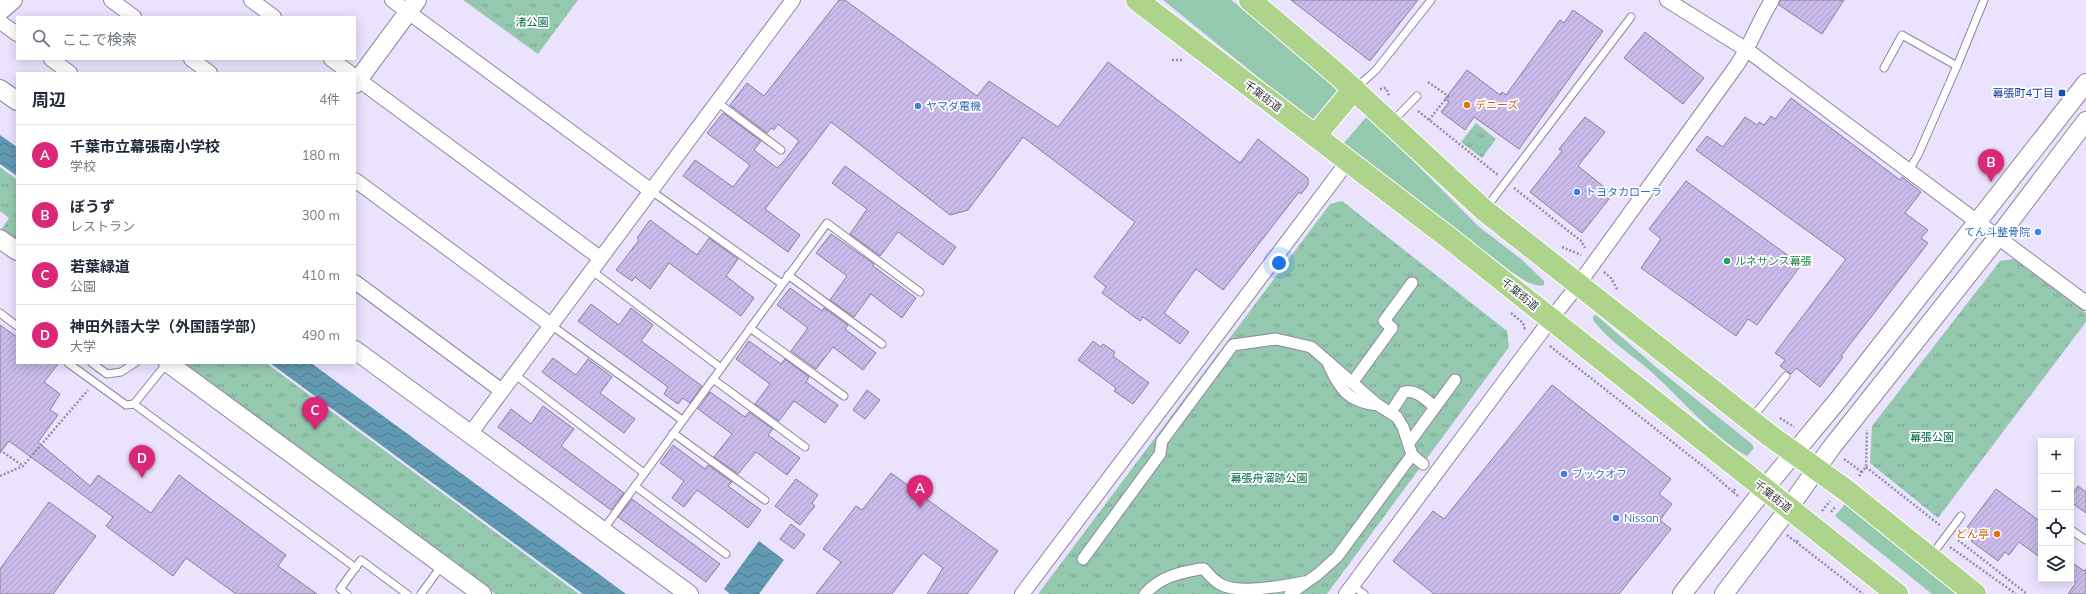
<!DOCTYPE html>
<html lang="ja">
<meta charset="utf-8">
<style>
:root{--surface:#fff;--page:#f2f2f3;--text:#1f2937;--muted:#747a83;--line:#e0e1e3;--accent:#db2777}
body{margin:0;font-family:Mulish,"Noto Sans JP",sans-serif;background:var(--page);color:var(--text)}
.controls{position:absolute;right:12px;bottom:12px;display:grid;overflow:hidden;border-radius:0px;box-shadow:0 2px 10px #0003}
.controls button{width:36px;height:36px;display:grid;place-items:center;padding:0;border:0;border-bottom:1px solid var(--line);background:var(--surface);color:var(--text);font:20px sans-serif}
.you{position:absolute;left:1279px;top:263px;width:14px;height:14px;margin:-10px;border:3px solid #fff;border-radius:50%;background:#1a73e8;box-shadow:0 0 0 6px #1a73e833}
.badge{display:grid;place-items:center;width:26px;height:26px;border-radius:50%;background:var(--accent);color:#fff;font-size:13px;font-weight:700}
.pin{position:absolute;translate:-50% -33px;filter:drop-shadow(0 1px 2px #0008)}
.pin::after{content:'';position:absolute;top:21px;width:14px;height:12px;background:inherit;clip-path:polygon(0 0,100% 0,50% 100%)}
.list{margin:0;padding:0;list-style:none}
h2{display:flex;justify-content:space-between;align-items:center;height:52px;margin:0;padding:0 16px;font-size:17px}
h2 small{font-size:13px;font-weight:400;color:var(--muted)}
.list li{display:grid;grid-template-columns:26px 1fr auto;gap:12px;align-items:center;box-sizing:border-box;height:60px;padding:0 16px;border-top:1px solid var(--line)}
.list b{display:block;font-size:15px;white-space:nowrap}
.list p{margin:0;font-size:13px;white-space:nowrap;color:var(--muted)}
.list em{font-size:13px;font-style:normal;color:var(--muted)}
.icon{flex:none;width:22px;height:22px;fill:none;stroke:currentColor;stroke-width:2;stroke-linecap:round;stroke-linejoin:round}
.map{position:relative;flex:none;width:2086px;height:594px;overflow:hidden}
.search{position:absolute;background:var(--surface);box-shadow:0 2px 10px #0003;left:16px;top:16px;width:340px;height:44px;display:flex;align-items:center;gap:10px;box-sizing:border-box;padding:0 14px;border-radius:0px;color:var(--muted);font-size:15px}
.panel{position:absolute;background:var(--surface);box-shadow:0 2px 10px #0003;left:16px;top:72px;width:340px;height:292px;border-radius:0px}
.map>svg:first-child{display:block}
.green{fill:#95c9af}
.park{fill:url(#park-tufts)}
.water{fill:url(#water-waves)}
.building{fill:url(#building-hatch);stroke:#898199}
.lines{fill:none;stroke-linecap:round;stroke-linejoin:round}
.service-casing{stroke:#8e869e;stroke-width:9}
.pedestrian-casing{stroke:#8e869e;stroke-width:13}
.minor-casing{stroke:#8e869e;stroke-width:16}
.tertiary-casing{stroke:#8e869e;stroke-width:20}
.trunk-casing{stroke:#fff;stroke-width:24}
.path{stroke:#9590a2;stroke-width:2.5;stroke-dasharray:2 2;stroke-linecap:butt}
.service{stroke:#fff;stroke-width:7}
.pedestrian{stroke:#fff;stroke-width:11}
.minor{stroke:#fff;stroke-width:14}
.tertiary{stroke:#fff;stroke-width:18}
.trunk{stroke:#aed48c;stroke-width:22}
.transit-dot{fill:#1a4fb4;stroke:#fff;stroke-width:1.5}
.food-dot{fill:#e8710a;stroke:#fff;stroke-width:1.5}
.shop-dot{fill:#3f7fe0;stroke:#fff;stroke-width:1.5}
.leisure-dot{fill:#2e9e5b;stroke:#fff;stroke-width:1.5}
.labels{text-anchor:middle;stroke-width:3.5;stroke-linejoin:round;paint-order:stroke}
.park-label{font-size:11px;fill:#016745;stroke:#fff}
.transit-label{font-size:11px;fill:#164399;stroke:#fff;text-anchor:end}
.street-label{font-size:11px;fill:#34313b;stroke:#fff}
.food-label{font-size:11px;fill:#c56008;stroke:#fff;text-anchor:start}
.shop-label{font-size:11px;fill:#366cbe;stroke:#fff;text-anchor:start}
.leisure-label{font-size:11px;fill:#27864d;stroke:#fff;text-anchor:start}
</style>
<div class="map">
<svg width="2086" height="594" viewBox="0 0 2086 594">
<defs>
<pattern id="park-tufts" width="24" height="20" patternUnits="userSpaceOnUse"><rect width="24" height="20" fill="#95c9af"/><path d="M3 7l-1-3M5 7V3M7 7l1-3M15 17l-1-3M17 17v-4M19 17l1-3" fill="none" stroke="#7aa490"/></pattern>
<pattern id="water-waves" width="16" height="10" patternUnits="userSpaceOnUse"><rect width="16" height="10" fill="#6299b2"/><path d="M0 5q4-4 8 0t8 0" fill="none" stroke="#527d92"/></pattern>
<pattern id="building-hatch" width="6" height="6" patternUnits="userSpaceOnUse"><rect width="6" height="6" fill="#c9baea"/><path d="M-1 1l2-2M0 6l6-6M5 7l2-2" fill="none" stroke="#ada0ca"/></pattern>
</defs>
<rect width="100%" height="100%" fill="#ebe3fd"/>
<!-- green -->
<g class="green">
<polygon points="1163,0 1231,0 1339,87 1339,90 1314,119 1311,120"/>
<path d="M1368,115l110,111 43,33 23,22v4c-12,3 -24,-8 -34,-14l-167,-127z"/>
<path d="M1596,315l61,53 95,76 2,4 -7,8c-36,-20 -68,-60 -99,-87 -19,-16 -40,-29 -55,-49v-4z"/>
<polygon points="1845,504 1884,528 1976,594 1932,594 1835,516"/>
</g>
<!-- park -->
<g class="park">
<polygon points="463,0 578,0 538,54"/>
<polygon points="1476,123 1496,139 1482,158 1461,142"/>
<polygon points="0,167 17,180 17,242 1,230 9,218 0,211"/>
<polygon points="1342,201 1507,331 1509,347 1327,594 1038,594 1330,204"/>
<polygon points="2014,259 2086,313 2086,322 1938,518 1870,463 1872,426 2000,261"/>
<polygon points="181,363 266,363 579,594 495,594"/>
</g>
<!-- water -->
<g class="water">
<polygon points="0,135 17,147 17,176 0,164"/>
<polygon points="270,363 311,363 626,594 583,594"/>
<polygon points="759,541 784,560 759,594 730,594 724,589"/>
</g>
<!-- building -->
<g class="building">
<polygon points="839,0 845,0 977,96 989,81 1058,127 1108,62 1240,163 1258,139 1308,178 1308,185 1301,194 1299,192 1223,290 1196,269 1164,313 1189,332 1180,344 1143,317 1140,321 1102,293 1106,287 1094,277 1135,222 1023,137 968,210 950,215 831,122 765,209 800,235 788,252 683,176 695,160 733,187 750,165 707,133 723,113 761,141 754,150 777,168 784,161 799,141 778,124 774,130 771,128 767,133 730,105 747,83 764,96"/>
<polygon points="1291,0 1418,0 1370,61"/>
<polygon points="1780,0 1844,0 1822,34 1779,5"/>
<polygon points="1573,10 1603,31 1519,149 1474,117 1465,130 1441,112 1449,102 1445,99 1467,70 1500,95 1502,92 1506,95 1560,20 1564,23"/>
<polygon points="1645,32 1704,78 1683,104 1624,58"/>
<polygon points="1791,98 1900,180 1902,177 1921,192 1905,213 1928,230 1921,238 1928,243 1841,356 1843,357 1820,387 1796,368 1791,374 1780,366 1785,360 1775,353 1846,259 1696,150 1707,136 1723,147 1745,117 1757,125 1759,122 1764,125 1771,116 1775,119"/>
<polygon points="1585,117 1605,132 1578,166 1613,194 1582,233 1530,192 1562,151 1559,149"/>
<polygon points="845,166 956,247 943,265 898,232 880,256 850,234 867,209 832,183"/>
<polygon points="1686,181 1801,265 1757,325 1748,319 1736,336 1641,268 1661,239 1649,229"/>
<polygon points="650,220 697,255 709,238 738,259 726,276 754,298 741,316 669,263 650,289 635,277 632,281 616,270 639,240 637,238"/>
<polygon points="831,234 874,264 873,266 916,298 902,318 871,294 854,317 830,300 847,276 816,253"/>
<polygon points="790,288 822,311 824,308 848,325 845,329 876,353 863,370 833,347 816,369 791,351 808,328 777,305"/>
<polygon points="591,304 619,325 631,308 653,325 641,341 702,386 690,403 683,398 678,404 664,394 668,387 578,321"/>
<polygon points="0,325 17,337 17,363 59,363 44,382 60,394 50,410 58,415 38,442 90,486 98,475 151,513 179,475 286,555 278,566 317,594 236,594 186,558 173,576 106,526 113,517 9,441 0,453"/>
<polygon points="749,341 781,364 785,359 809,377 806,382 838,405 825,423 794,401 779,421 755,404 770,384 736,359"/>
<polygon points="1093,341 1101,347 1103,344 1115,352 1113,356 1149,383 1133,404 1114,391 1116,388 1078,360"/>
<polygon points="553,358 576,375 588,359 612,377 600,393 635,419 624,433 542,372"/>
<polygon points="1552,385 1671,479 1659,494 1672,504 1660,520 1671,529 1619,594 1434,594 1393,561 1433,511 1444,519"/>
<polygon points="867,390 880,400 865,419 853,410"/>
<polygon points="710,392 745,417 749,412 773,429 768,435 800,458 787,475 756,452 738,474 714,457 732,434 698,409"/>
<polygon points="543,406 574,429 561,446 624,493 611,510 498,427 511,409 531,424"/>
<polygon points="673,445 705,469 708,465 732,482 728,486 761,510 748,528 697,490 684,507 672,498 684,481 660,463"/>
<polygon points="891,473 998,551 967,594 927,594 943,568 923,553 892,594 816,594 841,562 823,549 856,506 862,510"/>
<polygon points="796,479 818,495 812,503 815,506 800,525 775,506"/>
<polygon points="2078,486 2086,492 2086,513 2071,502 2071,496"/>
<polygon points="1996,489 2041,522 2041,558 2019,542 2009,555 2005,552 1998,561 1971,541 1974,537 1965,530"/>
<polygon points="632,499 720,564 706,582 618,517"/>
<polygon points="49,502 96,536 53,594 0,594 0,569"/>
<polygon points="791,524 805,535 794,549 780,539"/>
<polygon points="2071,562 2084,571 2086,569 2086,594 2068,594 2076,583 2071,579"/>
</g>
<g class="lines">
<defs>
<g id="service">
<polyline points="1884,68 1902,35 1957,66"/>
<polyline points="1356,88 1376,70 1431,0"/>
<polyline points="717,102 781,150"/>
<polyline points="1392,122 1417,96"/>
<polyline points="1909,170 1918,155 1957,66 1984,0"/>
<polyline points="650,190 782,284"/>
<polyline points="1486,208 1631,17"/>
<polyline points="591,270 721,368"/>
<polyline points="788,275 882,344"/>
<polyline points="0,313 17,326"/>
<polyline points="551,325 682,420"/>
<polyline points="750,328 844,396"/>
<polyline points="68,363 126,405 134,404 167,363"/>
<polyline points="92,363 107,374 121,372 135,363"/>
<polyline points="514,374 644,473"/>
<polyline points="713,379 805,447"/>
<polyline points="134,404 356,568"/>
<polyline points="1752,418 1786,376"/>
<polyline points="673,433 765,500"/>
<polyline points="635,486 726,554"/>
<polyline points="603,530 827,223 920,292"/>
<polyline points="2071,530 2086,540"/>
<polyline points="1931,556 1961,516"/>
<polyline points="1353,586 1364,594"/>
<polyline points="347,594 340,589 361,560 407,594"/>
<polyline points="421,594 442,565"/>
</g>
<g id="pedestrian">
<path d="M1328,363c12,26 19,39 50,42"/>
<polyline points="1352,383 1392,328 1384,321 1412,283"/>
<path d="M1391,412l13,-20c12,-3 22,8 31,15"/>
<polyline points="1409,443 1455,380"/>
<polyline points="1412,455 1423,464"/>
<polyline points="1083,559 1160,454 1162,441 1233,345 1276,339 1311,347 1378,405 1397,417 1403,427 1412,455 1337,557 1318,574 1290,594"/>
<path d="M1145,594c15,-17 33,-21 55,-25h4c5,6 11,13 18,16 19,9 62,1 82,-3"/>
</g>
<g id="minor">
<polyline points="111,0 134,17"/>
<polyline points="251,0 274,17"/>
<polyline points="392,0 650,190"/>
<polyline points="1667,0 1747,50 2086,303"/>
<polyline points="0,22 17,34"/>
<polyline points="51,59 70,73"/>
<polyline points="191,59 210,73"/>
<polyline points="331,59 350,73"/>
<polyline points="355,77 600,258"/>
<polyline points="355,180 551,325"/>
<polyline points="355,282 502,391"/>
<polyline points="470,434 793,0"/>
<polyline points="1022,594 1348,161"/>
<path d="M1346,594l205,-275 27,-34 159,-220c14,-21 22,-44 35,-65"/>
</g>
<g id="tertiary">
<polyline points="0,11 13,0"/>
<polyline points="355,84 417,0"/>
<polyline points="0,89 17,101"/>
<polyline points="0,239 17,251"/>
<polyline points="355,350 689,594"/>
<polyline points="168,363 482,594"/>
<polyline points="1682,594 1765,488 1838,400 2086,83"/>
<polyline points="1724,594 1789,508 1831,448 1998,237 2086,121"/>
</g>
<g id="trunk">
<polyline points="1137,0 1449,238 1897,594"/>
<polyline points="1250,0 1337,74 1484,210 1769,435 1847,491 1975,594"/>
<polyline points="1315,136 1354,89"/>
</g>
</defs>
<!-- service casing -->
<use href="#service" class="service-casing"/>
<!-- pedestrian casing -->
<use href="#pedestrian" class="pedestrian-casing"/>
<!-- minor casing -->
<use href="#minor" class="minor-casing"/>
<!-- tertiary casing -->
<use href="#tertiary" class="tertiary-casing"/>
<!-- trunk casing -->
<use href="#trunk" class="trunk-casing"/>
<!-- path -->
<g class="path">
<polyline points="1172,60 1183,60"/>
<polyline points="1428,82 1451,98"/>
<polyline points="1380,89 1386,88 1389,96"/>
<polyline points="1418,111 1498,175"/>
<polyline points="1429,120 1448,96"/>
<polyline points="1514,188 1581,241 1585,248"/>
<polyline points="1562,247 1581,255"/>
<polyline points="1604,272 1611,278 1618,291"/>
<polyline points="1511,313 1523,323 1525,330"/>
<polyline points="1550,346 1708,470 1733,492"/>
<polyline points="1780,418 1794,427"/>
<polyline points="0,450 23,466"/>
<polyline points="1844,459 1862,472"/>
<polyline points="1866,467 1941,526"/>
<polyline points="0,476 23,466 88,390"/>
<polyline points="1859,476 1866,467 1867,430"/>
<polyline points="1735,489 1733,492 1738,496"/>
<polyline points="1822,511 1830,501"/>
<polyline points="1831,512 1836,506"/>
<polyline points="1787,535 1796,542 1799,540"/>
<polyline points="1958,540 2027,594"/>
<polyline points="1796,542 1863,594"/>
<polyline points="1950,547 2016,594"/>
</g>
<!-- service -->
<use href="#service" class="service"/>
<!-- pedestrian -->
<use href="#pedestrian" class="pedestrian"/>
<!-- minor -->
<use href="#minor" class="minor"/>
<!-- tertiary -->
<use href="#tertiary" class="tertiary"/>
<!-- trunk -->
<use href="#trunk" class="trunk"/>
</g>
<!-- markers -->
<rect class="transit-dot" x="2058" y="89" width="8" height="8" rx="2"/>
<g class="food-dot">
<circle cx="1467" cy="105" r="4"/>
<circle cx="1997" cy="534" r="4"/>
</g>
<g class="shop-dot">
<circle cx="918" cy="106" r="4"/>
<circle cx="1577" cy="192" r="4"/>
<circle cx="2038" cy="232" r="4"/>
<circle cx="1564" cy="474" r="4"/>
<circle cx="1616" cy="518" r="4"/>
</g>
<circle class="leisure-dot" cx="1727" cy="261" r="4"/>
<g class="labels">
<!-- park labels -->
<g class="park-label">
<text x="532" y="26">渚公園</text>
<text x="1932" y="441">幕張公園</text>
<text x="1269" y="482">幕張舟溜跡公園</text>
</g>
<!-- transit labels -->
<g class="transit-label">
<text x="2054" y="97">幕張町4丁目</text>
</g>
<!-- street labels -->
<g class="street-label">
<text transform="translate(1263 96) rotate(37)" y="4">千葉街道</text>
<text transform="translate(1520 294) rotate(39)" y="4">千葉街道</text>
<text transform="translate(1773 496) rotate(38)" y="4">千葉街道</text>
</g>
<!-- food labels -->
<g class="food-label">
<text x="1475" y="109">デニーズ</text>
<text x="1989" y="538" text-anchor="end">どん亭</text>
</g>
<!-- shop labels -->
<g class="shop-label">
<text x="926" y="110">ヤマダ電機</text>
<text x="1585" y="196">トヨタカローラ</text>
<text x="2030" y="236" text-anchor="end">てん斗整骨院</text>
<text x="1572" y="478">ブックオフ</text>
<text x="1624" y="522">Nissan</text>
</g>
<!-- leisure labels -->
<g class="leisure-label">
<text x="1735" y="265">ルネサンス幕張</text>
</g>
</g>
</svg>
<div class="controls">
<button>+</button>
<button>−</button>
<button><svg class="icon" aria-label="locate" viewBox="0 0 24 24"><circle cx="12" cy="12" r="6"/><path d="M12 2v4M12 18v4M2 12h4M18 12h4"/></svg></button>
<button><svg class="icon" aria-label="layers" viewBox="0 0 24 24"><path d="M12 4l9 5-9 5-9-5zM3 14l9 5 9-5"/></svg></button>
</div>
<div class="you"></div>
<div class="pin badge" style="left:920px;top:508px">A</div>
<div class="pin badge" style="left:1991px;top:182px">B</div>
<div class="pin badge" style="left:315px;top:430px">C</div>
<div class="pin badge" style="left:142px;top:478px">D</div>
<div class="search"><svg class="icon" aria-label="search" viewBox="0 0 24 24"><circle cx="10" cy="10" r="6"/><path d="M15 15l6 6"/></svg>ここで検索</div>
<section class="panel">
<h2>周辺<small>4件</small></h2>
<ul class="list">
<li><span class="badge">A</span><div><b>千葉市立幕張南小学校</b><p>学校</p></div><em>180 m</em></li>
<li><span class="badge">B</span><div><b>ぼうず</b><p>レストラン</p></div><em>300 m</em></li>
<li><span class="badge">C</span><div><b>若葉緑道</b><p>公園</p></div><em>410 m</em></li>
<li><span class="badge">D</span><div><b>神田外語大学（外国語学部）</b><p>大学</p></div><em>490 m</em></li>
</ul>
</section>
</div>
